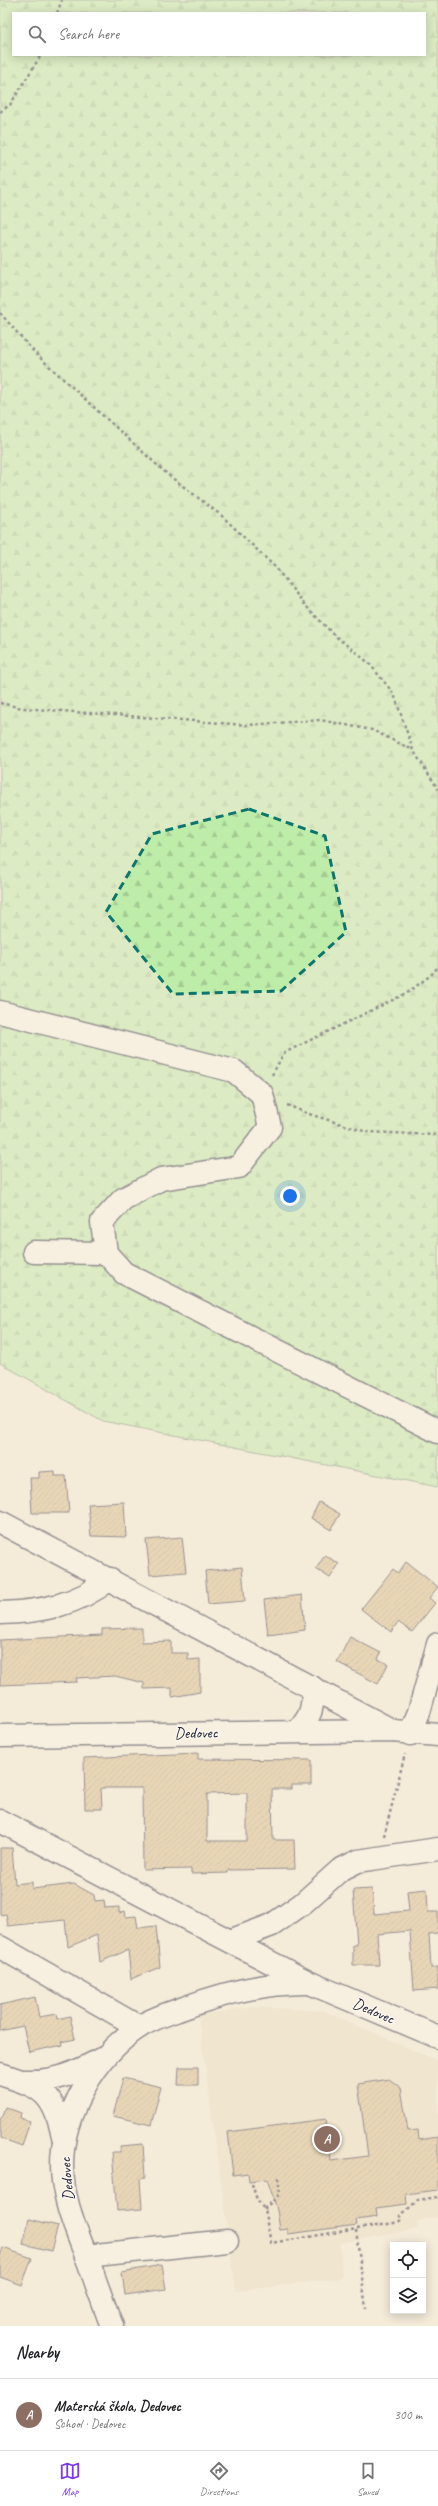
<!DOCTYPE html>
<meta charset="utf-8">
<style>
:root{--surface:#fff;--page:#f6f6f6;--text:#202124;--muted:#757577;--line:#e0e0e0;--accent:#7c3aed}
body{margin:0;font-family:Caveat,sans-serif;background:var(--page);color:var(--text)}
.controls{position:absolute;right:12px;bottom:12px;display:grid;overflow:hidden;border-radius:0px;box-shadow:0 2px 10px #0003}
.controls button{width:36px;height:36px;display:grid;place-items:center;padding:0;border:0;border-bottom:1px solid var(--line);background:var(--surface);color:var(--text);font:20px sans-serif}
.you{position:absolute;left:290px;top:1196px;width:14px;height:14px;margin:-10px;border:3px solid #fff;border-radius:50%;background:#1a73e8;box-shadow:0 0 0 6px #1a73e833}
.badge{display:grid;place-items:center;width:26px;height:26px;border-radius:50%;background:var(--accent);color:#fff;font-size:13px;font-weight:700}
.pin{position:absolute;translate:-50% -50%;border:2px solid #fff;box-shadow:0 1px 4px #0006}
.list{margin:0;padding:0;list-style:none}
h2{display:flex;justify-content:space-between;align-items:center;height:52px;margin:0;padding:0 16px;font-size:17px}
h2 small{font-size:13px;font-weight:400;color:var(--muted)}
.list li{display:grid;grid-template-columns:26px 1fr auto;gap:12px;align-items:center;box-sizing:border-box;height:72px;padding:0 16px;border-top:1px solid var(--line)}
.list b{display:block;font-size:15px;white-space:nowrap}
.list p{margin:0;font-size:13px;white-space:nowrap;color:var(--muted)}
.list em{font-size:13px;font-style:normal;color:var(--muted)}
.icon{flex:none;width:22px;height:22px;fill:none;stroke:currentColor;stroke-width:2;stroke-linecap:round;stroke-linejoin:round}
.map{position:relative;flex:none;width:438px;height:2326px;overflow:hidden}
.search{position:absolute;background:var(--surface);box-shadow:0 2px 10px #0003;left:12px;right:12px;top:12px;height:44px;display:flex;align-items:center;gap:10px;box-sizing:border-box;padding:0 14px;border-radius:0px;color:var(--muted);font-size:15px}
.sheet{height:124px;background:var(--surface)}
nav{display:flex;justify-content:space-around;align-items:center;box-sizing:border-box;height:56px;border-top:1px solid var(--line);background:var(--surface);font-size:11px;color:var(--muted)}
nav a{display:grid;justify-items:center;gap:2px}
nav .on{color:var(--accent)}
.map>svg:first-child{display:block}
.built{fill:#ecddc2}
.forest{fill:url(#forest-firs);stroke:#708772;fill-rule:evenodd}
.building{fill:url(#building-hatch);stroke:#22223b;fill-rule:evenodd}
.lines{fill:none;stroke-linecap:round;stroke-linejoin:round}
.minor-casing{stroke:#22223b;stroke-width:25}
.path{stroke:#22223b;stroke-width:2.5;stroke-dasharray:3 3;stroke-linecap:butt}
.minor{stroke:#fbf7ec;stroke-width:22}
.marked{fill:none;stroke:#0f766e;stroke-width:3;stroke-dasharray:8 5;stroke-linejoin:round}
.labels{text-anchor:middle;stroke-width:3;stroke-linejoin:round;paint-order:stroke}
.street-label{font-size:16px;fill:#22223b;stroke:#fbf7ec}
</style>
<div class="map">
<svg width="438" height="2326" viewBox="0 0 438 2326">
<defs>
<pattern id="forest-firs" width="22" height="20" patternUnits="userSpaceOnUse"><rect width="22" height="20" fill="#beeca9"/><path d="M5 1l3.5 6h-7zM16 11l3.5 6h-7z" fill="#a3ca92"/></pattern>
<pattern id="building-hatch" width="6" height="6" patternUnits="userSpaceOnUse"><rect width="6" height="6" fill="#d9bb8d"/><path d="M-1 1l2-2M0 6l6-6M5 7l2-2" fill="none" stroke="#baa07b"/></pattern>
</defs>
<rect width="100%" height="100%" fill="#f4ebd9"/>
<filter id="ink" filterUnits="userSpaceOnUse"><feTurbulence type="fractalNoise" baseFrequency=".025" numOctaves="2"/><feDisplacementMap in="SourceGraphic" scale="8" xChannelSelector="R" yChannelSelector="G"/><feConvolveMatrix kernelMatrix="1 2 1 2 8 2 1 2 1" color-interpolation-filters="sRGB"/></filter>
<g filter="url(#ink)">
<!-- built -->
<polygon class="built" points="252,2007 324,2011 438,2061 438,2217 417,2221 418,2229 340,2243 342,2278 236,2291 198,2015"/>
<!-- forest -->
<path class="forest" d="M0,0h438v1487l-335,-66 -103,-58zM13,13h412v42h-412z"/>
<!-- building -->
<g class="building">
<polygon points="55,1471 55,1476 66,1476 69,1513 32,1513 30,1478 39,1478 39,1472"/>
<polygon points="124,1502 126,1537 91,1536 88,1504"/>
<polygon points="319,1502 340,1514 331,1530 311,1518"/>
<polygon points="182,1537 186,1572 150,1575 146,1540"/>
<polygon points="325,1555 339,1564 330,1578 316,1569"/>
<polygon points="406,1562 438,1587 429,1598 435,1603 412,1632 398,1622 391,1632 361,1609 393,1569 398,1573"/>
<polygon points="242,1567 245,1601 208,1604 205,1571"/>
<polygon points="302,1595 305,1630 268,1635 264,1600"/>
<polygon points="142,1628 142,1642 171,1641 171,1653 188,1653 188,1660 200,1659 200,1692 172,1697 172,1688 144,1689 144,1683 115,1676 76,1678 77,1682 0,1685 0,1640 102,1635 102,1629"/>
<polygon points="350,1637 381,1653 378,1659 388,1664 378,1684 337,1662"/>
<path d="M198,1753v6l113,1v25h-19v4h-20l1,51h21l1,29 -67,1v3l-37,1v-5l-48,1 -1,-82h-41l1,21h-17l-1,-51zM247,1793v48h-40v-47z"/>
<polygon points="0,1848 12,1848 15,1884 32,1882 32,1889 74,1884 94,1895 95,1901 104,1900 105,1908 119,1907 119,1913 125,1911 126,1917 136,1916 138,1928 156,1926 160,1967 131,1979 128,1950 100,1962 97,1935 68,1947 65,1920 8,1926 6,1914 0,1915"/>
<polygon points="372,1889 374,1914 409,1911 407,1891 427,1889 428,1912 438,1912 438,1933 429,1934 431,1968 438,1967 438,1989 414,1991 410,1931 377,1934 379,1965 353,1965 353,1945 357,1945 353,1890"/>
<polygon points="35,1997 39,2017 57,2014 58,2019 70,2016 75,2039 62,2042 63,2045 29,2052 23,2026 0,2031 0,2005"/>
<polygon points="179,2067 198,2067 198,2085 178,2085"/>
<polygon points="123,2078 161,2087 151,2125 113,2116"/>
<polygon points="389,2079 401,2088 408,2131 418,2130 419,2140 438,2137 438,2190 406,2194 407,2204 376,2208 377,2217 356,2220 357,2225 288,2234 288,2229 280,2230 277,2209 267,2179 249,2181 248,2173 233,2175 228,2132 326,2119 331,2161 368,2156 358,2084"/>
<polygon points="5,2107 21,2113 20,2118 30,2121 22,2146 0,2138 0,2121"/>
<polygon points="143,2144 145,2178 140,2179 142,2209 117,2211 112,2152 120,2152 120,2146"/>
<polygon points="29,2219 58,2226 51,2251 23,2244"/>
<polygon points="3,2248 32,2258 22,2285 0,2277 0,2256"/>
<polygon points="162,2265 166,2289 125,2295 122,2272"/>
</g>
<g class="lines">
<defs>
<g id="minor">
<polyline points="0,1012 234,1071 262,1094 270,1127 239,1167 161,1179 123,1199 102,1222 106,1253 124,1273 438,1432"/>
<polyline points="34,1252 106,1253"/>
<polyline points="0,1522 393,1731"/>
<path d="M0,1613c41,-1 77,-8 110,-34"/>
<path d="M296,1731c15,-12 18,-25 16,-44"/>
<polyline points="410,1734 419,1712 438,1644"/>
<polyline points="0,1736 393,1731 438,1735"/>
<polyline points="0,1821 310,1983 438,2037"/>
<polyline points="232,1940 272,1925 302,1904 340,1870 358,1861 438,1849"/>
<polyline points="0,1947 139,2027"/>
<path d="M0,2074c45,14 53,19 64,66"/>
<path d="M25,2081c29,1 51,-8 76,-22"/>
<polyline points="86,2256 227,2241"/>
<path d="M112,2326c-9,-23 -17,-46 -25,-68 -12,-31 -25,-60 -25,-93 0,-53 34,-109 77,-138 12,-8 28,-13 42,-18 42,-16 84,-27 129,-26"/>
</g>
</defs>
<!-- minor casing -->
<use href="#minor" class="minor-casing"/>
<!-- path -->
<g class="path">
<polyline points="57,13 62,0"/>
<polyline points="0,112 10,105 41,55"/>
<polyline points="0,313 36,354 99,412 167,474 222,516 276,568 305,605 334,635 369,663 394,694 413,750 438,789"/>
<polyline points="0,703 22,708 247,725 320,720 372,730 413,750"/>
<polyline points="272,1075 284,1053 407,993 431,975 438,967"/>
<polyline points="287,1105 309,1114 367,1132 438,1135"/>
<polyline points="384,1836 405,1754"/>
<polyline points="252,2184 257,2200 264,2209 271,2243 400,2222 400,2216 418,2200 438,2197"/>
<polyline points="264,2209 280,2194 278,2177"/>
<polyline points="356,2230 366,2309"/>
</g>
<!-- minor -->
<use href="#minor" class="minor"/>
</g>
</g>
<!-- marked area -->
<path d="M0 0H438V2326H0ZM249,809l76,27 21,96 -65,59 -108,3 -67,-82 46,-78z" fill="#f4ebd9" fill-opacity=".55" fill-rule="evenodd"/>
<path class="marked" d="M249,809l76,27 21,96 -65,59 -108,3 -67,-82 46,-78z"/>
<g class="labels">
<!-- street labels -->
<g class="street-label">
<text transform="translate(196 1732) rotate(-1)" y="6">Dedovec</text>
<text transform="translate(374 2010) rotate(23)" y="6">Dedovec</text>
<text transform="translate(66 2179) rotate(-95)" y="6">Dedovec</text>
</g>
</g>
</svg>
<div class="controls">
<button><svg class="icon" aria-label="locate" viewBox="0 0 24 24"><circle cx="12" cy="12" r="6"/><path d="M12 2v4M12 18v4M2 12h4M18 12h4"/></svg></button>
<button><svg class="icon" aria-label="layers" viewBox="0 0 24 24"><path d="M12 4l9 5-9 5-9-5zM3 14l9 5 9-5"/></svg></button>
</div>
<div class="you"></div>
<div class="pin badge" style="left:327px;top:2139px;background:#8d6e63">A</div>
<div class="search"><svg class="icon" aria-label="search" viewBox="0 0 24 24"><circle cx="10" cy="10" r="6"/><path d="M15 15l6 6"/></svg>Search here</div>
</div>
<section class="sheet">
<h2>Nearby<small></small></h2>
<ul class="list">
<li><span class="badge" style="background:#8d6e63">A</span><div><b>Materská škola, Dedovec</b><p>School · Dedovec</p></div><em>300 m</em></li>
</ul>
</section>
<nav>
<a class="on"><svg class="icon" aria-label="map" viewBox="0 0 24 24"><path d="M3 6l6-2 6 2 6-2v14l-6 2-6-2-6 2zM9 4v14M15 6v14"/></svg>Map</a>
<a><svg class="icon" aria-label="directions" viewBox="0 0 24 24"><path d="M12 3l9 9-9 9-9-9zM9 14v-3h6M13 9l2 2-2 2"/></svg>Directions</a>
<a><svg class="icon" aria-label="saved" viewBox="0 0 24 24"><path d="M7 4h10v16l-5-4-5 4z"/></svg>Saved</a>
</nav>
